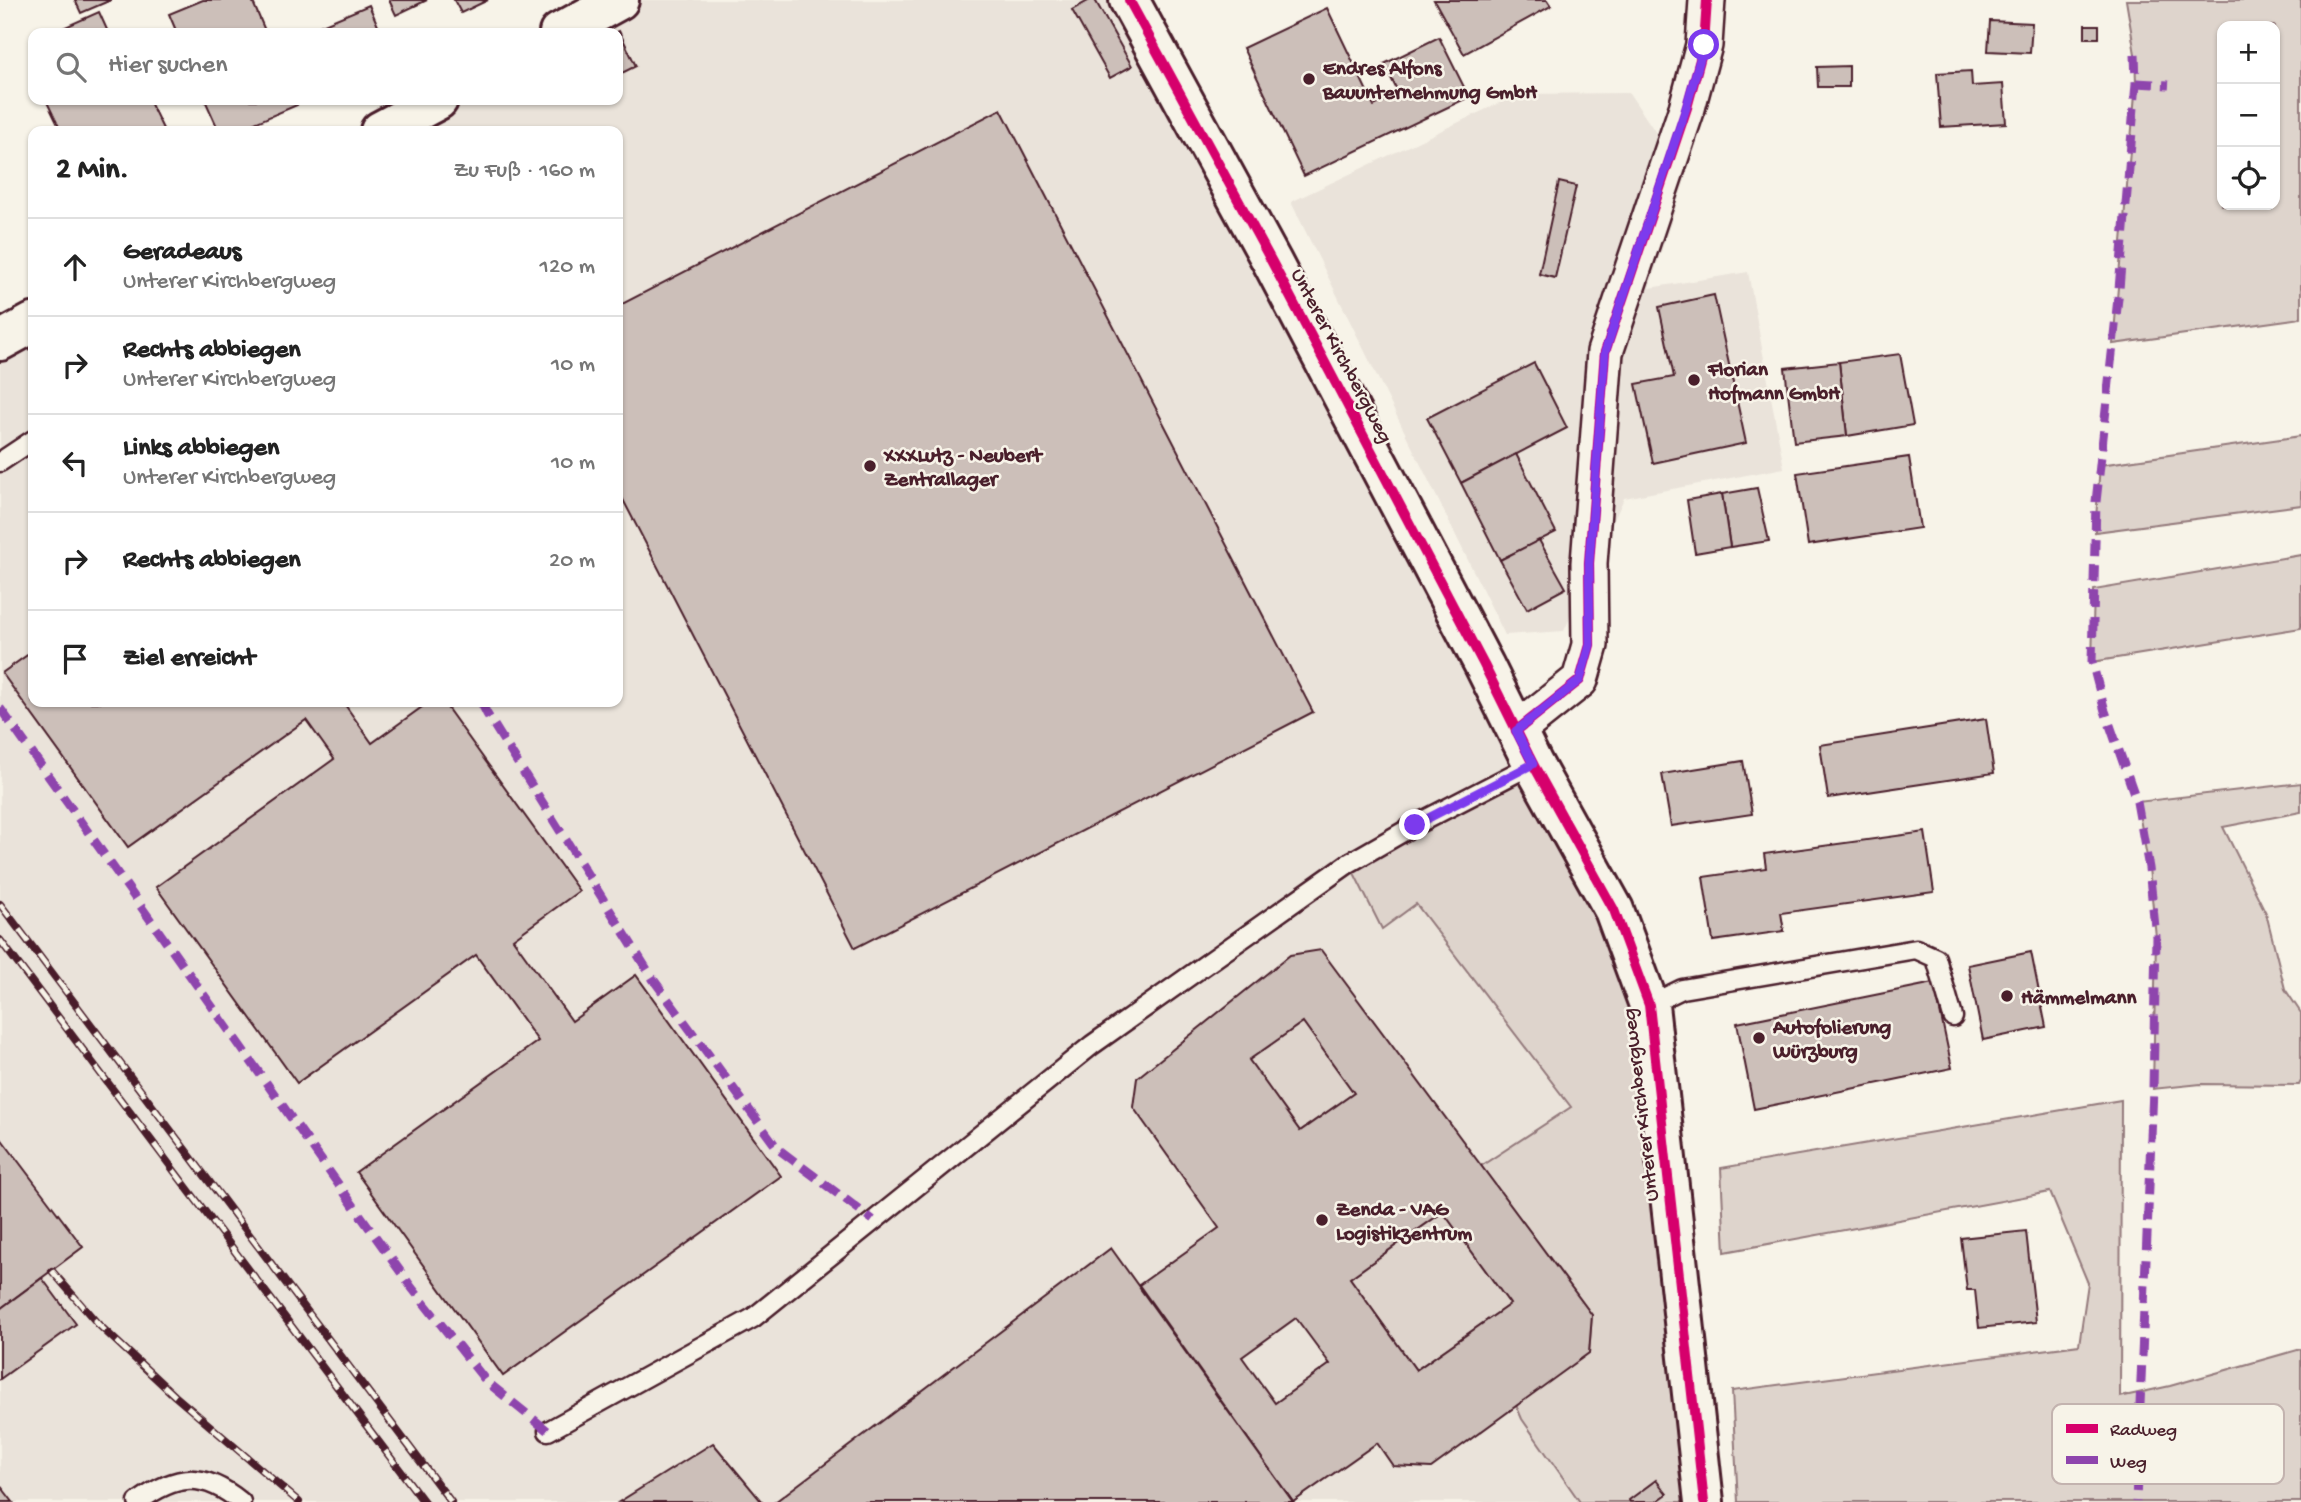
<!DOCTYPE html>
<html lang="de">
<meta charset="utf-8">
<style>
:root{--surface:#fff;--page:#f2f2f2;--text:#222;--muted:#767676;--line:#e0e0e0}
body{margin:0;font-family:"Gochi Hand",sans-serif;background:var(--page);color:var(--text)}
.controls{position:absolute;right:21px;top:21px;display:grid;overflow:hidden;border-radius:14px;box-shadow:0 2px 5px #0004}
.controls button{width:63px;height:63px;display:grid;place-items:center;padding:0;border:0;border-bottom:2px solid var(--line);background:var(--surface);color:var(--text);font:35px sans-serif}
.stop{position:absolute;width:21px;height:21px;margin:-16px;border:5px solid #7c3aed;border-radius:50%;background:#fff}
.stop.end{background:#7c3aed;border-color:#fff;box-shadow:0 2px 7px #0008}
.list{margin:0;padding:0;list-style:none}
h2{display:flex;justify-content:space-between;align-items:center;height:91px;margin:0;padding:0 28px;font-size:30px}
h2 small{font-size:23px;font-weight:400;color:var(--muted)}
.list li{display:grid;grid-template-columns:46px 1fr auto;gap:21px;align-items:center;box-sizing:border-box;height:98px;padding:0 28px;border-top:2px solid var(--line)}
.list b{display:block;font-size:26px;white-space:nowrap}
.list p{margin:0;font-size:23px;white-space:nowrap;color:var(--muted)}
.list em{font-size:23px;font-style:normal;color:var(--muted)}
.icon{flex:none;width:38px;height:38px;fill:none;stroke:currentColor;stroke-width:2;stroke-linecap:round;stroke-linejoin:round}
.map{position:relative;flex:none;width:2301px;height:1502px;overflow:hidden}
.search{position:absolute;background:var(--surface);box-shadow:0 2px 5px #0004;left:28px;top:28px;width:595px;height:77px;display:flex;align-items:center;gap:18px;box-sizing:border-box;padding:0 24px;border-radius:14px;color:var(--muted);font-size:26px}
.panel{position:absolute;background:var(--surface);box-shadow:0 2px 5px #0004;left:28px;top:126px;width:595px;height:581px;border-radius:14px}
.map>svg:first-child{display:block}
.built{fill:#eae3da}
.green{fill:#ded4cc;stroke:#947a7c;stroke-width:2;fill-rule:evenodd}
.building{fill:#ccbfb9;stroke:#4a1f2b;stroke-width:2;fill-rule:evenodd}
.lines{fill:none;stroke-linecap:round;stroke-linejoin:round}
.service-casing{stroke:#4a1f2b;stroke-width:23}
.minor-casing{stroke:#4a1f2b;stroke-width:40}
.tertiary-casing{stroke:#4a1f2b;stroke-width:44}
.service{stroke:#f7f3e8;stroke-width:18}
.minor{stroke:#f7f3e8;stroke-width:35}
.tertiary{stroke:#f7f3e8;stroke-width:38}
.rail-casing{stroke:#4a1f2b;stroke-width:8}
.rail{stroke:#f7f3e8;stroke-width:5;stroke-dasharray:16;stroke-linecap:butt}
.quiet{stroke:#8e44ad;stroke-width:9;stroke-dasharray:18 9;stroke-linecap:butt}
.cycleway-casing{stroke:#f7f3e8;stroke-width:15}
.cycleway{stroke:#d6006c;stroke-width:10}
.route{stroke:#7c3aed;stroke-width:9}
.poi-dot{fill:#4a1f2b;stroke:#f7f3e8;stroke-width:2.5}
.labels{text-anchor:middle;stroke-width:5;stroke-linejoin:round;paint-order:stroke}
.poi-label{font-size:21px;font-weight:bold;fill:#4a1f2b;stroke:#f7f3e8;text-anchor:start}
.street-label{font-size:21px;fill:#4a1f2b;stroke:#f7f3e8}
.key{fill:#f7f3e8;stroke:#c3b3af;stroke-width:2}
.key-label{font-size:19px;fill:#4a1f2b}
</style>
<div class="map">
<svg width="2301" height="1502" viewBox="0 0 2301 1502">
<rect width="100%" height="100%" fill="#f7f3e8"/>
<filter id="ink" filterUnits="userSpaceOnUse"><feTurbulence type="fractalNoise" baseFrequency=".0143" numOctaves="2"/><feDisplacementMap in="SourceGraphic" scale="14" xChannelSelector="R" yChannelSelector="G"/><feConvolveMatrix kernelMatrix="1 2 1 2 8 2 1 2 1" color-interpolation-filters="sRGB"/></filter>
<g filter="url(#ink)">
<!-- built -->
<g class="built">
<polygon points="619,0 1129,0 1614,910 1704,1502 0,1502 0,341 33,323 33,702 618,702 618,131 380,131 438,100 618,100 618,33 559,33"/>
<polygon points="1629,93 1686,177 1649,288 1748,272 1784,468 1624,498 1564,631 1505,635 1291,202 1518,94"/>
</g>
<!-- green -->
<g class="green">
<path d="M2126,0h175v318l-188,26 23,-261 -1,-29zM2222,26h53v179h-53z"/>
<polygon points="2301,436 2301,505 2095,532 2100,465"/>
<polygon points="2301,555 2301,628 2092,662 2094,590"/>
<polygon points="1533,764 1649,1005 1704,1502 1580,1502 1522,1419 1516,1405 1589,1353 1592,1315 1481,1166 1571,1107 1416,904 1382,929 1349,863"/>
<polygon points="2301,783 2301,812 2223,827 2266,913 2285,989 2301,1013 2301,1081 2299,1085 2201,1084 2153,1089 2156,937 2149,868 2137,802"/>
<polygon points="1303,1022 1354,1093 1300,1131 1249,1060"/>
<polygon points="2121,1100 2120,1397 2170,1386 2301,1349 2301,1502 1738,1502 1732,1391 2079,1345 2088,1283 2050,1192 1725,1252 1721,1168"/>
<polygon points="1443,1212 1510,1304 1416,1370 1350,1278"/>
</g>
<!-- building -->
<g class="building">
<polygon points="75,0 111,0 81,13"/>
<polygon points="203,0 252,0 266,33 177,33 169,14"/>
<polygon points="389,0 427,0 396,15"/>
<polygon points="454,0 488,0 461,13"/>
<polygon points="1090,0 1095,0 1132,66 1110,78 1072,10"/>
<polygon points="1434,0 1547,0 1551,6 1464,54"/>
<polygon points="369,5 381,33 320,33 317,27"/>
<polygon points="1327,8 1374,106 1399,94 1384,64 1439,37 1469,97 1304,176 1243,48"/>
<polygon points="99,12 108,32 55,33 54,32"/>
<polygon points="1990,21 2032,23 2030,53 1988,51"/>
<rect x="2085" y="25" width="14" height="13"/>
<polygon points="619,31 636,66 618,75 618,33 615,33"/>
<polygon points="1849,66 1849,87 1818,87 1817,67"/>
<polygon points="1971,71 1972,86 2003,84 2006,123 1941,127 1937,73"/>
<polygon points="46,100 149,100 164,131 61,131"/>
<polygon points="205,100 295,100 297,105 236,131 219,131"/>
<polygon points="1001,109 1313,712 855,948 618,490 618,306"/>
<polygon points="1559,182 1576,186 1555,278 1539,274"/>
<polygon points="1714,295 1746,443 1653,463 1636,384 1674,377 1659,307"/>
<polygon points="1900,354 1913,425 1847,436 1839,362"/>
<polygon points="1839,362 1847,436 1794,442 1785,368"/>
<polygon points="1534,363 1567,428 1461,483 1427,418"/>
<polygon points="1516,454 1556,532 1500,560 1461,483"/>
<polygon points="1909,457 1920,528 1808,545 1797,473"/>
<polygon points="1757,488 1769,541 1730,547 1722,494"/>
<polygon points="1722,494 1730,547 1695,553 1687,500"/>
<polygon points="1539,540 1566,588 1527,609 1500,560"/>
<polygon points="33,651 33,702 343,702 372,743 429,702 443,702 579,891 513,939 572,1021 636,975 781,1176 503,1376 356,1172 538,1041 476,955 297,1083 156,887 334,759 306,720 128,847 2,673"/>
<polygon points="1986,719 1994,773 1828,798 1820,745"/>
<polygon points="1743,761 1752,814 1671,826 1662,774"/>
<polygon points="1925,832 1934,892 1781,913 1784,931 1713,941 1703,877 1766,868 1764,854"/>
<path d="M1321,950l271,365 -3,38 -158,115 -38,-2 -16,-23 -84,59 -154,-217 80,-57 -86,-121 4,-29 153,-123zM1303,1022l51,71 -54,38 -51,-71zM1443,1212l67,92 -94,66 -66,-92zM1296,1318l34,46 -55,39 -33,-46z"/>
<polygon points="2031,952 2046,1027 1983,1040 1968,965"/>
<polygon points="1934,983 1952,1068 1754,1109 1737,1023"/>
<polygon points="0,1137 83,1247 0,1309"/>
<polygon points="2026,1231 2036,1322 1979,1328 1975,1290 1967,1290 1961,1238"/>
<polygon points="1111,1248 1293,1502 775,1502"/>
<polygon points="42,1278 76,1324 0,1379 0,1309"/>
<polygon points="713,1443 762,1502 619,1502"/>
<polygon points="1656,1480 1667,1494 1656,1502 1630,1502 1629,1500"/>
<polygon points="0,1485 13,1502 0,1502"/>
</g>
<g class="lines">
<defs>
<g id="service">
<polyline points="0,462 33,440"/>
<polyline points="1649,1005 1682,989 1916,949 1936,958 1953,1017"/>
<polyline points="548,1431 753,1318 1092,1045 1349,863 1415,825 1533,764"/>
<path d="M138,1502c38,-28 65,-31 103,0"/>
</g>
<polyline id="minor" points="1516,731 1580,680 1590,645 1589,563 1605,352 1687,108 1704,45 1707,0"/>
<g id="tertiary">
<polyline points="1129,0 1272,262 1484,665 1533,764 1614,910 1649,1005 1704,1502"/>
<polyline points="559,33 619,0"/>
<polyline points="380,131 438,100"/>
<polyline points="0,341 33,323"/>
</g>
</defs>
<!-- service casing -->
<use href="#service" class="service-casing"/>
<!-- minor casing -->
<use href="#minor" class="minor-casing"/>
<!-- tertiary casing -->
<use href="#tertiary" class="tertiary-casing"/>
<!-- service -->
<use href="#service" class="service"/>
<!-- minor -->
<use href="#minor" class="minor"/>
<!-- tertiary -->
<use href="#tertiary" class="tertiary"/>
<defs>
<g id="rail">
<polyline points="0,904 451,1502"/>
<polyline points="0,940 424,1502"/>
<polyline points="52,1271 98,1324 175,1396 299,1502"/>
</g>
</defs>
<!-- rail casing -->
<use href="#rail" class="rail-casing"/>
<!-- rail -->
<use href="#rail" class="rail"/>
<!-- quiet -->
<g class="quiet">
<polyline points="2135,54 2136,83 2119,289 2096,502 2092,662 2105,711 2137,802 2149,868 2156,937 2153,1089 2136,1502"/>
<polyline points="2136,83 2169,85"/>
<polyline points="481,702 487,714 653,979 778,1149 873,1220"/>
<polyline points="0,708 412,1288 486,1381 548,1431"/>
</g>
<defs>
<g id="cycleway">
<polyline points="1129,0 1272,262 1484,665 1533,764 1614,910 1649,1005 1704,1502"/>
<polyline points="1516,731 1580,680 1590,645 1589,563 1605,352 1687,108 1704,45 1707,0"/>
</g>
</defs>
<!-- cycleway casing -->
<use href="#cycleway" class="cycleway-casing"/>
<!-- cycleway -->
<use href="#cycleway" class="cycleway"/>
</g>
</g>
<g class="lines" filter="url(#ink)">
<!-- route -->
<polyline class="route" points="1415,825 1533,764 1516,731 1580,680 1590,645 1589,563 1605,352 1686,108 1704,45"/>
</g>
<!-- markers -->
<g class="poi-dot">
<circle cx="1309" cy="79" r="7"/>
<circle cx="1694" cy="380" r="7"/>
<circle cx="870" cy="466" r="7"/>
<circle cx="2007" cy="996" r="7"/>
<circle cx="1759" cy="1038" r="7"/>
<circle cx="1322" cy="1220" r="7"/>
</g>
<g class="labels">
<!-- poi labels -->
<g class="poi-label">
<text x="1323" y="74">Endres Alfons<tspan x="1323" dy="24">Bauunternehmung GmbH</tspan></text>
<text x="1708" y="375">Florian<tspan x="1708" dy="24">Hofmann GmbH</tspan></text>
<text x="884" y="461">XXXLutz - Neubert<tspan x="884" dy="24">Zentrallager</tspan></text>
<text x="2021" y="1003">Hämmelmann</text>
<text x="1773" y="1033">Autofolierung<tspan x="1773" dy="24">Würzburg</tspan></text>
<text x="1336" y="1215">Zenda - VAG<tspan x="1336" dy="24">Logistikzentrum</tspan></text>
</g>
<!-- street labels -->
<g class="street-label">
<text transform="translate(1343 355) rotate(62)" y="7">Unterer Kirchbergweg</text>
<text transform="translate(1639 1105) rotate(-97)" y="7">Unterer Kirchbergweg</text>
</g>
</g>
<!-- legend -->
<rect x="2052" y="1404" width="232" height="80" rx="10" class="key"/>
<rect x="2066" y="1424" width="32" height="9" fill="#d6006c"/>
<rect x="2066" y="1456" width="32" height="8" fill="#8e44ad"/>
<g class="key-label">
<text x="2110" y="1435">Radweg</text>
<text x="2110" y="1467">Weg</text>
</g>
</svg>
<div class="controls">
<button>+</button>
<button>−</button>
<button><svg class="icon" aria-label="locate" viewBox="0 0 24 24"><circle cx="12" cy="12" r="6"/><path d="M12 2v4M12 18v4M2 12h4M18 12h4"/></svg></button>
</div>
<div class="stop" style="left:1704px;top:45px"></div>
<div class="stop end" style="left:1415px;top:825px"></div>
<div class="search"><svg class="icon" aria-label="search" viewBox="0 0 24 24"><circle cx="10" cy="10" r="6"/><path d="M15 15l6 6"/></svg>Hier suchen</div>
<section class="panel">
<h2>2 Min.<small>Zu Fuß · 160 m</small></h2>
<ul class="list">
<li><svg class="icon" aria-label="ahead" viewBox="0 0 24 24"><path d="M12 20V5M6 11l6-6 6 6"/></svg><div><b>Geradeaus</b><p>Unterer Kirchbergweg</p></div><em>120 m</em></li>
<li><svg class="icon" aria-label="right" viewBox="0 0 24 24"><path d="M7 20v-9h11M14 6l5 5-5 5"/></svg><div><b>Rechts abbiegen</b><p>Unterer Kirchbergweg</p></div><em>10 m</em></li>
<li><svg class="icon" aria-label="left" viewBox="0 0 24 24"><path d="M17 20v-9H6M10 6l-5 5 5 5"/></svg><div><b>Links abbiegen</b><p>Unterer Kirchbergweg</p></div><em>10 m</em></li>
<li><svg class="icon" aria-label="right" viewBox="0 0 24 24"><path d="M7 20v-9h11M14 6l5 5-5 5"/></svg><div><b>Rechts abbiegen</b></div><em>20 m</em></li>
<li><svg class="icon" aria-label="arrive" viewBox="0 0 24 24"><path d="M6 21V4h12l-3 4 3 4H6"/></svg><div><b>Ziel erreicht</b></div></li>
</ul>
</section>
</div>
